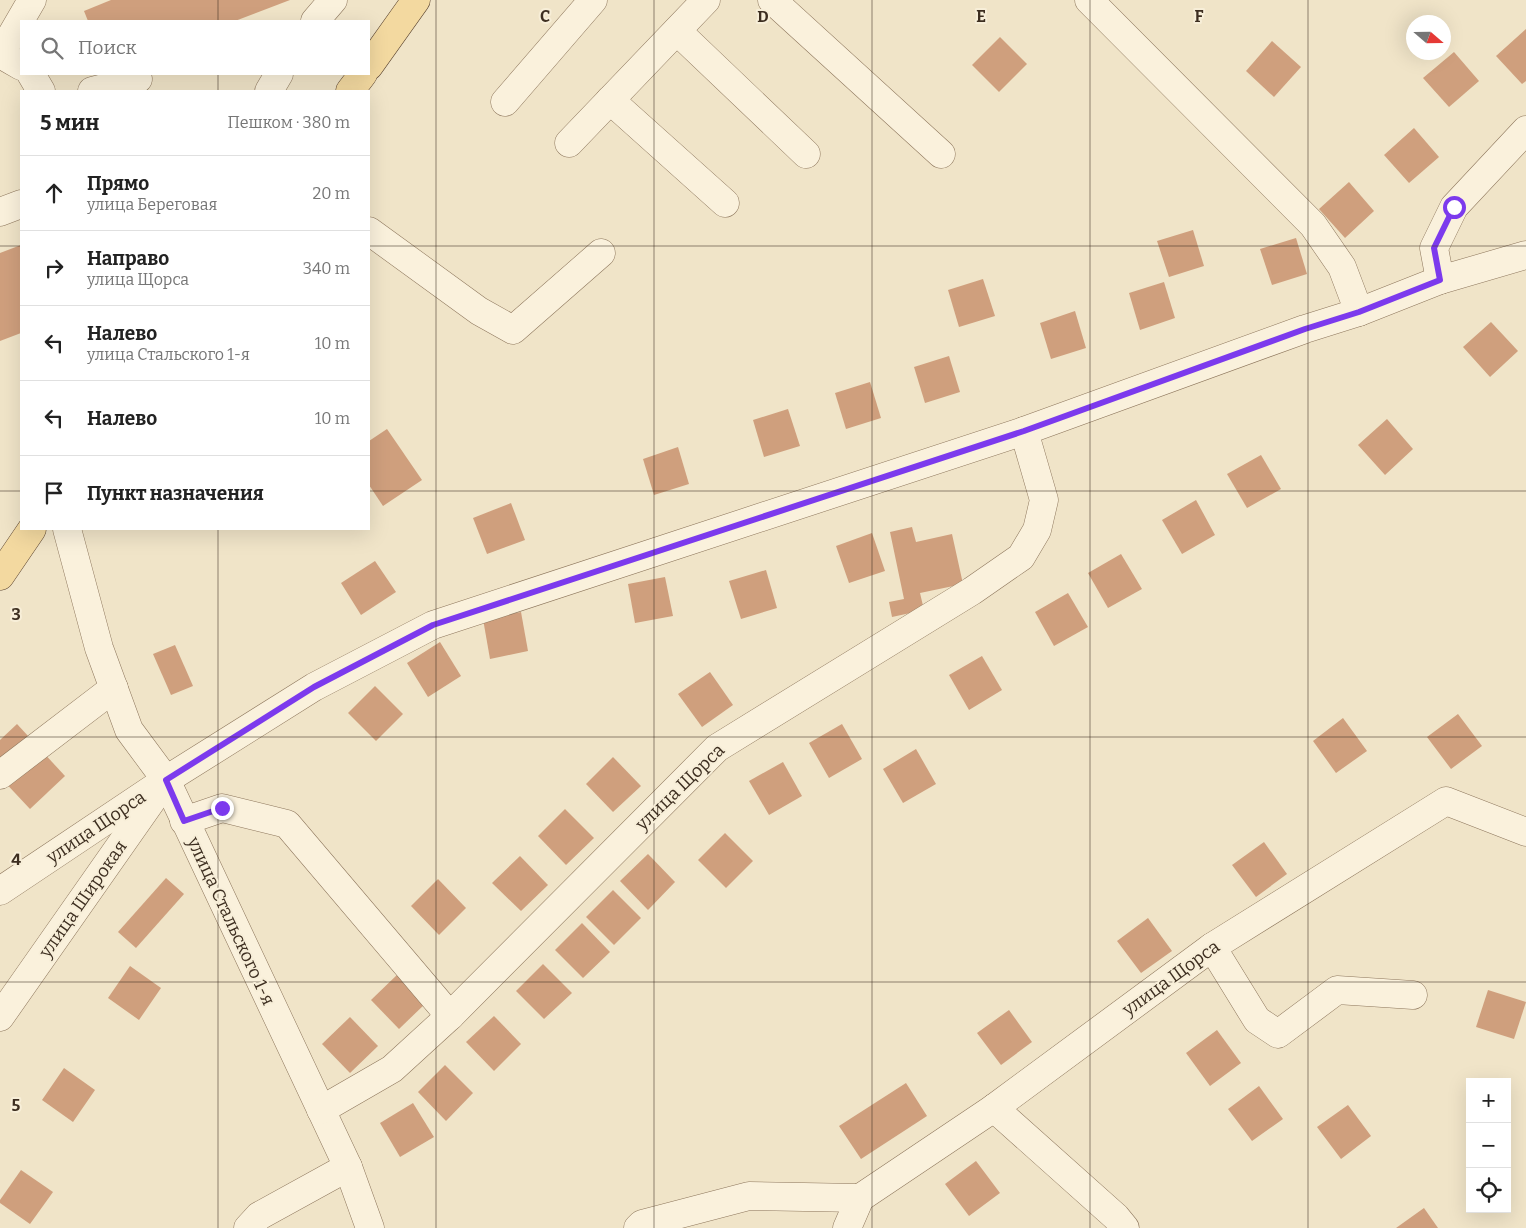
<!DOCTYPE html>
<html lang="ru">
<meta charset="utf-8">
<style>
:root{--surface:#fff;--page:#f2f2f2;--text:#222;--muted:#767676;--line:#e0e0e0}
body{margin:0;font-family:Bitter,serif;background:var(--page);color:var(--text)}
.controls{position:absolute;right:15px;bottom:15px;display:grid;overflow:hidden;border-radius:0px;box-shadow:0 5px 20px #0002}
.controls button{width:45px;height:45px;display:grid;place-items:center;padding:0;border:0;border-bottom:1px solid var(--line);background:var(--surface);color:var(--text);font:25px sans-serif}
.compass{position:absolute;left:1406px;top:15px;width:45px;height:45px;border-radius:50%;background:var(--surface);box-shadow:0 5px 20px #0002;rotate:110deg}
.stop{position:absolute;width:15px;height:15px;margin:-11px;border:4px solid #7c3aed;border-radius:50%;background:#fff}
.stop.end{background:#7c3aed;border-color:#fff;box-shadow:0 1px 5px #0008}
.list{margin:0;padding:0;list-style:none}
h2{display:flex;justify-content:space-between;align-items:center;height:65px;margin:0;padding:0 20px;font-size:21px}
h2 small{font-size:16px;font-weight:400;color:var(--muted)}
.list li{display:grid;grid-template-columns:32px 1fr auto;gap:15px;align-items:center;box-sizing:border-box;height:75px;padding:0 20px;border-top:1px solid var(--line)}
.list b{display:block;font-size:19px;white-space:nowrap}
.list p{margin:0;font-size:16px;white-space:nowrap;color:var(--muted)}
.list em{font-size:16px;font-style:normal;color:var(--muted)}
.icon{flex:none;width:28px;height:28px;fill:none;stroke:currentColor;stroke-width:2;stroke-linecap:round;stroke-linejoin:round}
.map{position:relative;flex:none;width:1526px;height:1228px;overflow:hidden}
.search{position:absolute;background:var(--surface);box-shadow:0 5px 20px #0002;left:20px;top:20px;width:350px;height:55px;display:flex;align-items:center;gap:12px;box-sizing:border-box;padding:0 18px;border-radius:0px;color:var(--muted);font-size:19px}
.panel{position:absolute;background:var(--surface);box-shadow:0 5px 20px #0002;left:20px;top:90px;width:350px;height:440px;border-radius:0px}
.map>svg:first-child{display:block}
.building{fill:#cf9f7d}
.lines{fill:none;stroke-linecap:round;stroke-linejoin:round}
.minor-casing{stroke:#8d765c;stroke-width:29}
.major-casing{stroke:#5b4430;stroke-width:29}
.minor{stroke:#faf1dc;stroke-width:28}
.major{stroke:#f3d9a0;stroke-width:28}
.route{stroke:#7c3aed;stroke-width:6}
.grid{fill:none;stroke:#3d2e20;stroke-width:1;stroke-opacity:0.55}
.labels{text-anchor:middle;stroke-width:4;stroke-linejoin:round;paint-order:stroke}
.street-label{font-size:18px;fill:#3d2e20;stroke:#f7eed8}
.grid-label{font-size:16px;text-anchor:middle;font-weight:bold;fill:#3d2e20;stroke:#f7eed8;stroke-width:4;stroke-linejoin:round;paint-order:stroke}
</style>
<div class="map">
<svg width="1526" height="1228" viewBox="0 0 1526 1228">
<rect width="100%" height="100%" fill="#f0e4c8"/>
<!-- building -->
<g class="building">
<polygon points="111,0 290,0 235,21 88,21 84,11"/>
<polygon points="1526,29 1526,81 1522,84 1496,56"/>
<polygon points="1000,37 1027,64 999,92 972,65"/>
<polygon points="1272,41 1301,67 1274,97 1246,71"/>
<polygon points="1454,52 1479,81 1449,107 1423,78"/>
<polygon points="1414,128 1439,157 1409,183 1384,155"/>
<polygon points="1349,182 1374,211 1345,238 1319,209"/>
<polygon points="1193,230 1204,266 1169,277 1157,241"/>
<polygon points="1296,238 1307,274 1272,285 1260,249"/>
<polygon points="21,245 21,333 0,341 0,253"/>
<polygon points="983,279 995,316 959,327 948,290"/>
<polygon points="1164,282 1175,318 1140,330 1129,293"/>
<polygon points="1075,311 1086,348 1051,359 1040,323"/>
<polygon points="1491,322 1518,351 1490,377 1463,347"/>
<polygon points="949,356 960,392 925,403 914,367"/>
<polygon points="870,382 881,418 846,429 835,393"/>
<polygon points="788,409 800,446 764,457 753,420"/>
<polygon points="1387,419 1413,449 1385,475 1358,445"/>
<polygon points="387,429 422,480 383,506 369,485 369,441"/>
<polygon points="678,447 689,484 654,495 643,459"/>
<polygon points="1261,455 1281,489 1247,508 1227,474"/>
<polygon points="1196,500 1215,535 1182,554 1162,520"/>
<polygon points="511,503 525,540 487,554 473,518"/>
<polygon points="912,527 916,542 952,534 963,584 920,593 924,610 892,617 889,602 904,599 890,532"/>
<polygon points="872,533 885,571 849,583 836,546"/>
<polygon points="1121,554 1142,589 1108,608 1088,573"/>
<polygon points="375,561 396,592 361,615 341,583"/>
<polygon points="766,570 777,608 741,619 729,581"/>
<polygon points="665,577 673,616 635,623 628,584"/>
<polygon points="1068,593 1088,627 1054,646 1035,612"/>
<polygon points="521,612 528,651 490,659 483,619"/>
<polygon points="440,642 461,676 428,697 407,663"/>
<polygon points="175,645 193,686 171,695 153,654"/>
<polygon points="982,656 1002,690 969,710 949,675"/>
<polygon points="710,672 733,705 702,727 678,694"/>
<polygon points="375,686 403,714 376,741 348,713"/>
<polygon points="1458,714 1482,746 1451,769 1427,737"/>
<polygon points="1343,718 1367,751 1336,773 1313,741"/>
<polygon points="17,724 65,776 30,809 0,777 0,740"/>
<polygon points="842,724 862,759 829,778 809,743"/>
<polygon points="916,749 936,784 903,803 883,769"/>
<polygon points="613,757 641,786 613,812 586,784"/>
<polygon points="783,762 802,796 769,815 749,781"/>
<polygon points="565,809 594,838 566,865 538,836"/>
<polygon points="725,833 753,861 726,888 698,860"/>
<polygon points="1264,842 1287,874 1256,897 1232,865"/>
<polygon points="648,854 675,882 648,910 620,881"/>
<polygon points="520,856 548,885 521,911 492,883"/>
<polygon points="166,878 184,894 136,948 118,932"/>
<polygon points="438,879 466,908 439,935 411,906"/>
<polygon points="613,890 641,918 614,945 586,917"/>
<polygon points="1148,918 1172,951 1141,973 1117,941"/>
<polygon points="582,923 610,952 583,978 555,950"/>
<polygon points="543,964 572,993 544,1019 516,991"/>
<polygon points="130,966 161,988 139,1020 108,998"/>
<polygon points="399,973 427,1002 399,1029 371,1000"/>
<polygon points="1488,990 1526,1002 1514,1039 1476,1027"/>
<polygon points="1009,1010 1032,1042 1001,1065 977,1033"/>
<polygon points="494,1016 521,1044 494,1071 466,1042"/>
<polygon points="350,1017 378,1046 350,1073 322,1044"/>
<polygon points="1217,1030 1241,1063 1210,1086 1186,1053"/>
<polygon points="445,1065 473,1093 446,1121 418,1092"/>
<polygon points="64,1068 95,1090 73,1122 42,1100"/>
<polygon points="906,1083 927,1116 861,1159 839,1126"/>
<polygon points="1259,1086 1283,1119 1252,1141 1228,1109"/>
<polygon points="413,1103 434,1137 400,1157 380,1123"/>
<polygon points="1348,1105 1371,1136 1341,1159 1317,1127"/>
<polygon points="976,1161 1000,1193 969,1216 945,1184"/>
<polygon points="21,1170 53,1192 30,1224 0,1203 0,1200"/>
<polygon points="1424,1208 1438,1228 1396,1228"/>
</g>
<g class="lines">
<defs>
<g id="minor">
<polyline points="772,0 941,154"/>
<polyline points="1089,0 1313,225 1342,267 1359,312"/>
<polyline points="315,21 333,0"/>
<polyline points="677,31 806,154"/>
<polyline points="0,54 21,66"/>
<polyline points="0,55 32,0"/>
<polyline points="31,74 41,91"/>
<polyline points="92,91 138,79"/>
<polyline points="269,91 279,74"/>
<polyline points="610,100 725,203"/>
<polyline points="505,102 593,0"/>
<polyline points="569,143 706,0"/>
<polyline points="0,212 21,204"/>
<polyline points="369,231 479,311 513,330 601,253"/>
<polyline points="1440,280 1434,248 1454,207 1526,130"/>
<polyline points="67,529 99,648 129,730 166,780 348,1167 370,1228"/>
<polyline points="0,775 114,688"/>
<polyline points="184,821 222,808 287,824 450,1016"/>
<polyline points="0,891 166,780 314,687 433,625 1024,431 1305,329 1359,312 1440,280 1526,255"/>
<polyline points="1212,947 1257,1020 1278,1034 1337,990 1413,995"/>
<polyline points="0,1017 157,793"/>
<polyline points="994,1108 1116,1217 1125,1228"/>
<polyline points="321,1110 392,1069 450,1016 717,748 972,591 1021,557 1037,530 1044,500 1024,431"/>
<polyline points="248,1228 259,1216 348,1167"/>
<polyline points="638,1228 642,1224 749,1196 860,1198"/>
<polyline points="847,1228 860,1198 994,1108 1212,947 1446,801 1526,832"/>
</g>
<g id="major">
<polyline points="369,66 416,0"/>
<polyline points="350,91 363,74"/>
<polyline points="0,576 32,529"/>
</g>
</defs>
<!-- minor casing -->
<use href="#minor" class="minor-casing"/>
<!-- major casing -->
<use href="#major" class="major-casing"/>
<!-- minor -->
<use href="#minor" class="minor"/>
<!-- major -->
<use href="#major" class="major"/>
</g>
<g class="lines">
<!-- route -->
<polyline class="route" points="222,808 184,821 166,780 314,687 433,625 1024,431 1305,329 1359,312 1440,280 1434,248 1454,207"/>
</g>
<!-- grid -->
<path class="grid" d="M218,0v21M436,0v1228M654,0v1228M872,0v1228M1090,0v1228M1308,0v1228M218,74v17M0,246h21M369,246h1157M0,491h21M369,491h1157M218,529v699M0,737h1526M0,982h1526"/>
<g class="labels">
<!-- street labels -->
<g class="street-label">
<text transform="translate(680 787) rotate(-44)" y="6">улица Щорса</text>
<text transform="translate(96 827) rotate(-34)" y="6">улица Щорса</text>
<text transform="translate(83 899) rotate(-55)" y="6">улица Широкая</text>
<text transform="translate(231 921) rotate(65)" y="6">улица Стальского 1-я</text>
<text transform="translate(1171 978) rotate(-36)" y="6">улица Щорса</text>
</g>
</g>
<g class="grid-label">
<text x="545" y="22">C</text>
<text x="763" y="22">D</text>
<text x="981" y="22">E</text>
<text x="1199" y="22">F</text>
<text x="16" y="620">3</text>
<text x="16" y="865">4</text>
<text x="16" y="1111">5</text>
</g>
</svg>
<div class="controls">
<button>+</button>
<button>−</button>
<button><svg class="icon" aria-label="locate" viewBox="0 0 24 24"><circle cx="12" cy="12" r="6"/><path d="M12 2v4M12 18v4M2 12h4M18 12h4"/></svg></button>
</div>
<svg class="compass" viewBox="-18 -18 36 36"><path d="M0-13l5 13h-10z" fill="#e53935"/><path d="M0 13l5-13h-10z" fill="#767676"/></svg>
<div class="stop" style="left:1454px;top:207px"></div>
<div class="stop end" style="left:222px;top:808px"></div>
<div class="search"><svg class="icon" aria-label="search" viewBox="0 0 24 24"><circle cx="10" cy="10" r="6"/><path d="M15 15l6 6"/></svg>Поиск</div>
<section class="panel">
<h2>5 мин<small>Пешком · 380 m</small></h2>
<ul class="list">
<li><svg class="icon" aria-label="ahead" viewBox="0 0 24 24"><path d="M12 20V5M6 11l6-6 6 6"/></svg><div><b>Прямо</b><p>улица Береговая</p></div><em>20 m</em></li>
<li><svg class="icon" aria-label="right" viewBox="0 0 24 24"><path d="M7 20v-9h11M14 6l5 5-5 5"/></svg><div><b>Направо</b><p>улица Щорса</p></div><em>340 m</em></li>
<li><svg class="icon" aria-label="left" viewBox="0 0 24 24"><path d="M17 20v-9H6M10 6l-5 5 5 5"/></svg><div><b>Налево</b><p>улица Стальского 1-я</p></div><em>10 m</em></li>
<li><svg class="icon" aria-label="left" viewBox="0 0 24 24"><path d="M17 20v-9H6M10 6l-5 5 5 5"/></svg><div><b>Налево</b></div><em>10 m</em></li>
<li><svg class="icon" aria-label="arrive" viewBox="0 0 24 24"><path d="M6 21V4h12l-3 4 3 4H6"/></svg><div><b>Пункт назначения</b></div></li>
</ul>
</section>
</div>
